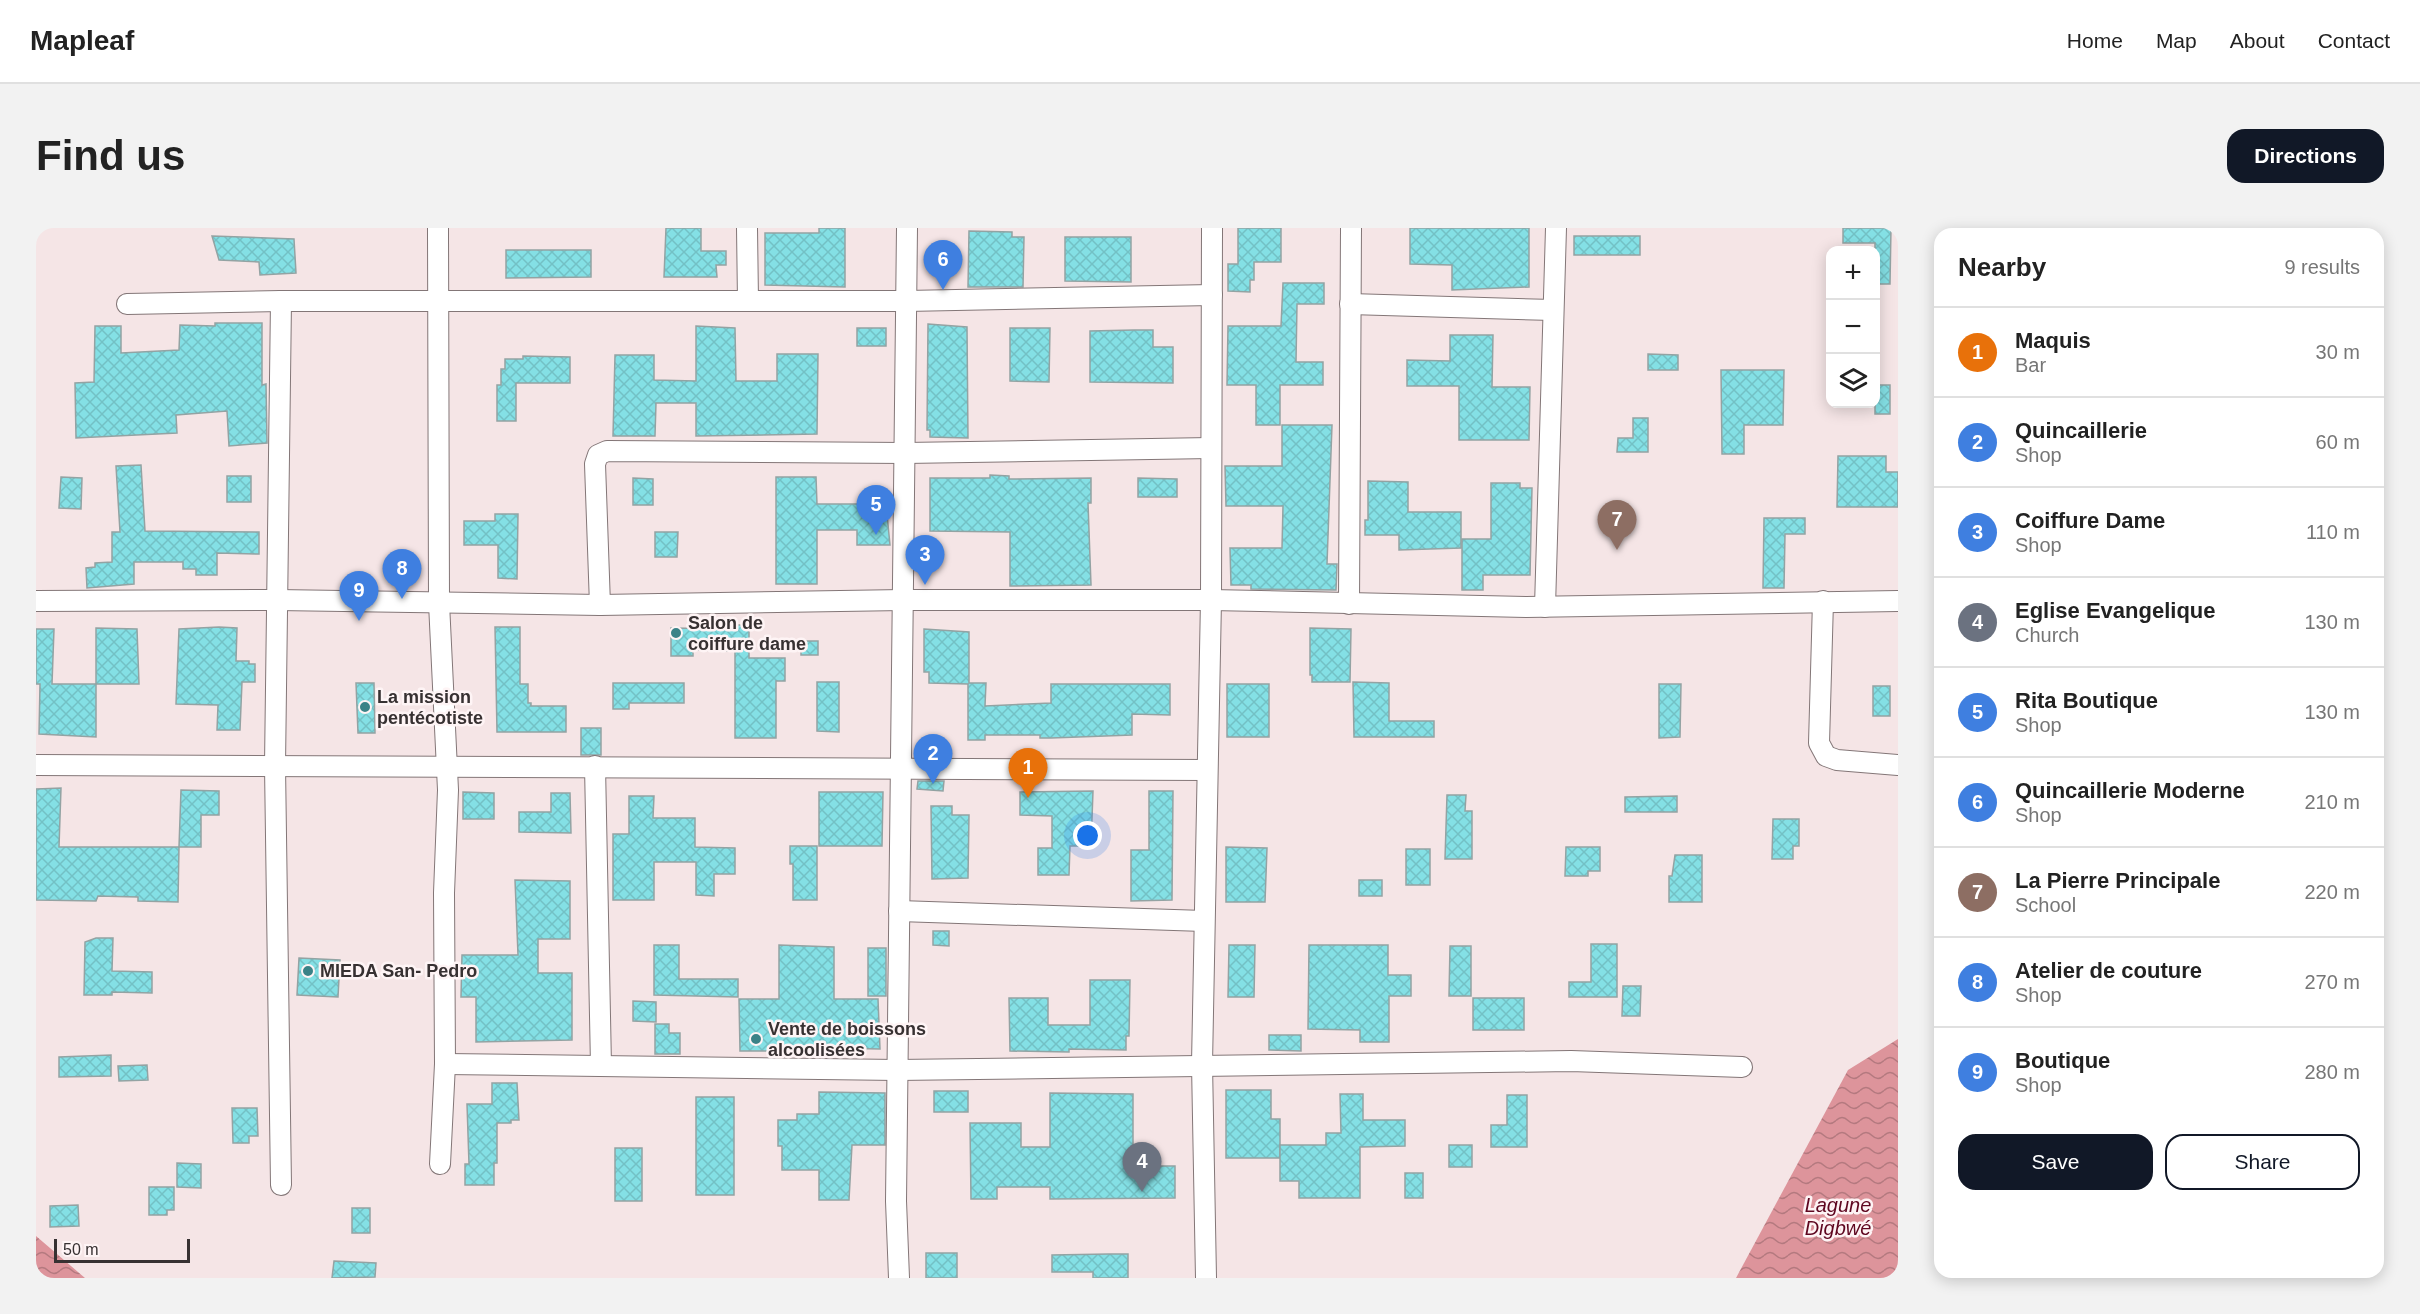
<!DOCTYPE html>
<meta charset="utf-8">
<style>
:root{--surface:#fff;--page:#f2f2f2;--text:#222;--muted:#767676;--line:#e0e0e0;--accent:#111827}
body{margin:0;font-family:Helvetica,sans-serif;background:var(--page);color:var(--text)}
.controls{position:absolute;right:18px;top:18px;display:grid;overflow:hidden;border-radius:12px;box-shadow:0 3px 15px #0003}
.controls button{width:54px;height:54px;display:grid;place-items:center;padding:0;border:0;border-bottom:2px solid var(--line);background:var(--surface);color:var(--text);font:30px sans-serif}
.scale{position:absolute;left:18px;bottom:15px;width:136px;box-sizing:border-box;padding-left:6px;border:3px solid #373132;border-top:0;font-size:16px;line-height:21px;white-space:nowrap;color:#373132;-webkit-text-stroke:4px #fef4f5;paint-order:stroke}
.you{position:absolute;left:1052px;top:608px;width:21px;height:21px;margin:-15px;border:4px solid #fff;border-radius:50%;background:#1a73e8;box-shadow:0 0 0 9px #1a73e833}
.badge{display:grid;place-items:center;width:39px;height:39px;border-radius:50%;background:var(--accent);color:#fff;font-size:20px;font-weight:700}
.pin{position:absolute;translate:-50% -50px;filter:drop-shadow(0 2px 3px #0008)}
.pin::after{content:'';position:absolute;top:32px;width:21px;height:18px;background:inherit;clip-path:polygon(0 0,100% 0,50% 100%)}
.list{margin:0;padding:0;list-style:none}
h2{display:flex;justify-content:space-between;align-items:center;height:78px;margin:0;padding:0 24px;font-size:26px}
h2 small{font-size:20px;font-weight:400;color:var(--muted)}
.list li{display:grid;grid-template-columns:39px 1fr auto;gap:18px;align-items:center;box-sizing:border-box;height:90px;padding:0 24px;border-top:2px solid var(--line)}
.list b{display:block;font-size:22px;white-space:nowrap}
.list p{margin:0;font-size:20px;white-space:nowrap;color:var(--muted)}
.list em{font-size:20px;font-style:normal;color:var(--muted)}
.actions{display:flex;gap:12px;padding:18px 24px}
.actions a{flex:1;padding:14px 0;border:2px solid var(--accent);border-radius:18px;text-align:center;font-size:21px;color:var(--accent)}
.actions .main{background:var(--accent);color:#fff}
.icon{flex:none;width:33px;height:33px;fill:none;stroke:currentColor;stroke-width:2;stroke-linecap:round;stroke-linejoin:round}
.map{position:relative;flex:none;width:1862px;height:1050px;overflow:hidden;border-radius:18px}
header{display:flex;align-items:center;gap:36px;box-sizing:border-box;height:84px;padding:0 30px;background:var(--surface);border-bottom:2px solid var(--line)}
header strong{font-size:28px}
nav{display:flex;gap:33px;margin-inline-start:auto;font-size:21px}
.intro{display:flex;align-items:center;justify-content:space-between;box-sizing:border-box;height:144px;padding:0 36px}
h1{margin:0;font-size:42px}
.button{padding:15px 27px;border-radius:18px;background:var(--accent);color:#fff;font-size:21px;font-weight:700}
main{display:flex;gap:36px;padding:0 36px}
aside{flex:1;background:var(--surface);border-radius:18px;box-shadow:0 3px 15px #0003}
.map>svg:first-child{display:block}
.water{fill:url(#water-waves)}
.building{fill:url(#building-cross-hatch);stroke:#93a3a3;stroke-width:1.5}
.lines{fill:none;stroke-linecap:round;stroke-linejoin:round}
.minor-casing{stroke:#837677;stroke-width:22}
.minor{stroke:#fff;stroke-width:20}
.poi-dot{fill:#3a8287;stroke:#fef4f5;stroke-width:2}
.labels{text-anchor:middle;stroke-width:5;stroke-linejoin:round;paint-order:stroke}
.poi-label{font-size:18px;font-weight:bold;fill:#373132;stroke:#fef4f5;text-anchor:start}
.water-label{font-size:20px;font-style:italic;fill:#5f0720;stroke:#fef4f5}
</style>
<header>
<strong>Mapleaf</strong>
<nav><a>Home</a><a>Map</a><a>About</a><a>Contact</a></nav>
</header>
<div class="intro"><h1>Find us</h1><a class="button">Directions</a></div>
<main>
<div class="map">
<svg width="1862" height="1050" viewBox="0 0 1862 1050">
<defs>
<pattern id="water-waves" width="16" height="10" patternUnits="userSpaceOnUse" patternTransform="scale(1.5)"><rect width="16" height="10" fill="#dd949b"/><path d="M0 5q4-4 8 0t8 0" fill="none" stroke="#b4797f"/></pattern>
<pattern id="building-cross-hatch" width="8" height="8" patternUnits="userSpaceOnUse" patternTransform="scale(1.5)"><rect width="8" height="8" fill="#84e0e5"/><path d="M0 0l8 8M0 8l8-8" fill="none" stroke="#73c1c5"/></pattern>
</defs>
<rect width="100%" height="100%" fill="#f5e5e6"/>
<!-- water -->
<g class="water">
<polygon points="1862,811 1862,1050 1700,1050 1812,842"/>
<polygon points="0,1007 0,1008 49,1050 0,1050"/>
</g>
<!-- building -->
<g class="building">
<polygon points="630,0 665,0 665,23 690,23 690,37 680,37 681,49 628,49"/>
<polygon points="783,0 809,0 809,59 729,57 729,5 783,5"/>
<polygon points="1202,0 1245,0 1245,34 1218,34 1218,52 1214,52 1214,64 1192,63 1192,36 1202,36"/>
<polygon points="1374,0 1493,0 1493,59 1416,62 1416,37 1374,36"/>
<polygon points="1807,0 1855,0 1854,56 1839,56 1839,15 1807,15"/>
<polygon points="933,3 976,4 976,9 988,9 987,59 932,59"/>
<polygon points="176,8 258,11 260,45 224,47 223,34 183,32"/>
<rect x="1538" y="8" width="66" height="19"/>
<polygon points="1029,9 1095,9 1095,54 1029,53"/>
<polygon points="470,22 555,22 555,49 470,50"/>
<polygon points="1247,55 1288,55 1288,76 1261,76 1260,134 1287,134 1287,157 1244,157 1244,197 1220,197 1220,157 1191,157 1192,98 1245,98"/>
<polygon points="179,95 226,95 226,157 230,156 231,215 193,218 191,183 140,187 141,205 40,210 39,155 58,154 59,98 85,98 85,125 143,122 144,97 179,98"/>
<polygon points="892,96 931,99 932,210 894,209 894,202 891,202"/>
<polygon points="660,98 699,100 700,153 741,153 741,126 782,126 781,206 660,208 660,175 620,175 619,208 577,208 579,127 618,127 618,152 660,153"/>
<rect x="821" y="100" width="29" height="18"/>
<polygon points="974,100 1014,100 1013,154 974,153"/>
<polygon points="1098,102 1117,102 1117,119 1137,119 1137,155 1054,154 1054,103"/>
<polygon points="1414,107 1457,107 1456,159 1494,159 1493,212 1423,212 1423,158 1371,158 1371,132 1414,133"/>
<polygon points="1612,126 1642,127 1642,142 1612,142"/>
<polygon points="487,128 534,129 534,155 480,155 480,193 461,193 461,157 465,157 465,141 469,141 469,131 487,131"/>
<polygon points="1685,142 1748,142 1747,197 1708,197 1708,226 1686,226"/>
<rect x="1839" y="157" width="15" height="29"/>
<polygon points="1597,190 1612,190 1612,224 1581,224 1582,210 1597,210"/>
<polygon points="1246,197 1296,197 1291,336 1301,336 1300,362 1215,361 1215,357 1195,357 1194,320 1246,320 1247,278 1190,278 1189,238 1246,238"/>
<polygon points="1802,228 1850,228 1850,244 1862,244 1862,279 1801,279"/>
<polygon points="105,237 109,303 223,304 223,326 181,325 181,347 160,347 160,341 147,341 147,334 98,334 98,356 51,360 50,340 59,339 59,335 76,334 76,304 84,304 80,238"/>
<polygon points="954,247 973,248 973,251 1055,250 1055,275 1052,275 1055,357 974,358 974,304 894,303 894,250 954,250"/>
<rect x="191" y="248" width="24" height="26"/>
<polygon points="25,249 46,250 45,281 23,280"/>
<polygon points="740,249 780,249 781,276 850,276 854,317 821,317 821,302 781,302 781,356 740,356"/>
<polygon points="597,250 617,251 617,277 597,277"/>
<polygon points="1102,250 1141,251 1141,269 1102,269"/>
<polygon points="1332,253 1372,254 1372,284 1425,284 1425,320 1363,322 1363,307 1329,307 1329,292 1332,292"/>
<polygon points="1455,255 1484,255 1484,260 1496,260 1494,347 1447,347 1447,362 1426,362 1426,311 1455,311"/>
<polygon points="459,286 482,286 481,351 462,350 462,317 428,317 428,293 459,293"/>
<polygon points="1728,290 1769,290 1769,306 1749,306 1748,360 1727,360"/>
<polygon points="619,304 642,304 641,329 619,329"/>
<polygon points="699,397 713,397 713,430 749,430 749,453 740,453 740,510 699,510 699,423 657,422 657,428 635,428 635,400 699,401"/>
<polygon points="183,399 201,400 200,433 213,433 213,436 219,436 219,454 206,454 204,502 181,502 182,477 140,476 143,401"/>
<polygon points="459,399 484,399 484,456 492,456 492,475 495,475 495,478 530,478 530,504 461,504"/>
<polygon points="60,400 101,401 103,456 60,456"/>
<polygon points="1274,400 1315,401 1314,454 1276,454 1276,447 1274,447"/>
<polygon points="0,401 18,401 16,456 60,456 60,509 3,506 4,456 0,456"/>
<polygon points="888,401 933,404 933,455 950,455 949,478 1015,475 1015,456 1134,456 1134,487 1096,486 1096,507 1015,510 1004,510 1004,507 949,507 949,512 932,512 932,456 893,455 893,444 888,444"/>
<rect x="765" y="413" width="17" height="14"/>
<polygon points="781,454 803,454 803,504 781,503"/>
<polygon points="1317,454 1353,455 1353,493 1398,493 1398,509 1318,509"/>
<polygon points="320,455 338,455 339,505 322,505"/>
<polygon points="577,455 648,455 648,475 593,475 593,481 577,481"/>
<rect x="1191" y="456" width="42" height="53"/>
<polygon points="1623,456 1645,456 1644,509 1623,510"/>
<rect x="1837" y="458" width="17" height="30"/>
<rect x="545" y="500" width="20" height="27"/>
<polygon points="882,553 908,553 907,563 881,561"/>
<polygon points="25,560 23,619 143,619 142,674 102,673 102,669 62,668 60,673 0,672 0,561"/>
<polygon points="145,562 183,563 183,587 165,587 165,619 143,619"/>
<polygon points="1057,563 1055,618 1034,618 1033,647 1002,647 1002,620 1016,620 1016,588 984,587 984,564"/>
<polygon points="1113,563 1137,563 1136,672 1095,673 1095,622 1113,622"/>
<polygon points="427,564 458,565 458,591 427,591"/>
<polygon points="783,564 847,564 846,618 783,618"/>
<polygon points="515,565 534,565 535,605 483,604 483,584 515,584"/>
<polygon points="1411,567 1430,567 1429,583 1436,583 1436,631 1409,631"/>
<polygon points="593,568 618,568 617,590 659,590 659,619 699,620 699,646 678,646 678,668 660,667 660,634 618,634 618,672 577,672 577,606 593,606"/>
<polygon points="1641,568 1641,584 1589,584 1589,569"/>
<polygon points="895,578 916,578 916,587 933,587 932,650 896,651"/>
<polygon points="1737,591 1763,591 1763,618 1757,618 1757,631 1736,631"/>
<polygon points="754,618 781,618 781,672 757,672 757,636 754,636"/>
<polygon points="1190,619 1231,620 1229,674 1190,674"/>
<polygon points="1530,619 1564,619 1564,643 1552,643 1552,648 1529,648"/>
<rect x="1370" y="621" width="24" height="36"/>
<polygon points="1639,627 1666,627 1666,674 1633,674 1633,648 1636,648"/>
<polygon points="479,652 534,653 534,711 502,711 502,745 536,745 536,812 440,814 440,769 425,769 426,727 482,727"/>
<rect x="1323" y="652" width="23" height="16"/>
<polygon points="897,703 913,703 913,718 897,717"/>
<polygon points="60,710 77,710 76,743 116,744 116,765 76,764 76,767 48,767 49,714"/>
<polygon points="1555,716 1581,716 1581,769 1533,769 1533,754 1555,754"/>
<polygon points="618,717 643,717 643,751 702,751 702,769 618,767"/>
<polygon points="743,717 798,719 798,771 842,771 844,821 742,819 741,823 704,823 703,771 743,771"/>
<polygon points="1193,717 1219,717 1218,769 1192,769"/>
<polygon points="1273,717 1352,717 1352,747 1375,747 1375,768 1353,768 1353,814 1324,814 1324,802 1272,801"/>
<polygon points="1414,718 1435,718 1435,768 1413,768"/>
<rect x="832" y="720" width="18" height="48"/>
<polygon points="263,730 304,732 302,769 261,767"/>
<polygon points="1054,752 1094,752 1093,808 1090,808 1090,822 1033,821 1033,824 974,823 973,770 1012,770 1012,797 1054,797"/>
<polygon points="1587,758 1605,758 1604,788 1586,788"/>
<rect x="1437" y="770" width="51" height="32"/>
<polygon points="597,773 620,774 620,794 597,793"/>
<polygon points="619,796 633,796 633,805 644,805 644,826 619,826"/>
<polygon points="1233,807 1265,807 1265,823 1233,822"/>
<polygon points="75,827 75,848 23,849 23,829"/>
<polygon points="111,837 112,852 83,853 82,838"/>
<polygon points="456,855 481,855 483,892 475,892 475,895 461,895 461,935 458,935 458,957 429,957 429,936 433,936 431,876 456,876"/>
<polygon points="1190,862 1235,862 1235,891 1244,891 1244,930 1190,930"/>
<rect x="898" y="863" width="34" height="21"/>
<polygon points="783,864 849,865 849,917 816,917 813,972 783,972 783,942 746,942 746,918 742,918 742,892 761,892 761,886 783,886"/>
<polygon points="1014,865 1097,866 1097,929 1103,929 1103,938 1139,938 1139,970 1014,971 1014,959 961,959 961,971 935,971 934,895 985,895 985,919 1014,919"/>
<polygon points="1304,866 1327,866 1327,892 1369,892 1369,918 1324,919 1324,970 1263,970 1263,953 1244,953 1244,917 1290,917 1290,905 1305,905"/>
<polygon points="1471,867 1491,867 1491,919 1455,919 1455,897 1471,897"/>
<rect x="660" y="869" width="38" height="98"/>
<polygon points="196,880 221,880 222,908 213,908 213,915 197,915"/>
<rect x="1413" y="917" width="23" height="22"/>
<rect x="579" y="920" width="27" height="53"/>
<polygon points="141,935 165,936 165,960 141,959"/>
<rect x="1369" y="945" width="18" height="25"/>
<polygon points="113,959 138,959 138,982 131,982 131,987 113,987"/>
<polygon points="42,977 43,998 14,999 14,978"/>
<rect x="316" y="980" width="18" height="25"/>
<rect x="890" y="1025" width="31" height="25"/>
<polygon points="1073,1026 1092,1026 1092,1050 1057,1050 1057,1044 1016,1044 1016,1027"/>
<polygon points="298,1033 340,1035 339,1049 296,1050"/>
</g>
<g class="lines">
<defs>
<g id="minor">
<polyline points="402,0 403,375 412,562 408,665 409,836 404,936"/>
<polyline points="711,0 712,73"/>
<polyline points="245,73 239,538 245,957"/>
<polyline points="91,76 245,73 870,73 1176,67"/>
<polyline points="1314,76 1517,82"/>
<polyline points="0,373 241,372 564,377 867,372 1175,372 1490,379 1862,373"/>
<polyline points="1787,373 1783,515 1790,528 1801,532 1862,537"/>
<polyline points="1313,376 1315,0"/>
<polyline points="564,377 559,236 562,227 571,223 869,225 1175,220"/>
<polyline points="1509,379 1520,0"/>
<polyline points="0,537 1171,542"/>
<polyline points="559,538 565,838"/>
<polyline points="863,683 1168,693"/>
<polyline points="409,836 861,842 1535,833 1706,839"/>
<polyline points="863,1050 860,973 871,0"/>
<polyline points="1170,1050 1166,836 1175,372 1176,0"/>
</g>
</defs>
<!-- minor casing -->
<use href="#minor" class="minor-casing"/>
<!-- minor -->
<use href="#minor" class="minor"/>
</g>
<!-- markers -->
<g class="poi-dot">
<circle cx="640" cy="405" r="6"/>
<circle cx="329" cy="479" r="6"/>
<circle cx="272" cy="743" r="6"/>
<circle cx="720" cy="811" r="6"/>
</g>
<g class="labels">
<!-- poi labels -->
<g class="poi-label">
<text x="652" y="401">Salon de<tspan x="652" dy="21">coiffure dame</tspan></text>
<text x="341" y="475">La mission<tspan x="341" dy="21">pentécotiste</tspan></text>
<text x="284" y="749">MIEDA San- Pedro</text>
<text x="732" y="807">Vente de boissons<tspan x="732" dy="21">alcoolisées</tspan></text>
</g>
<!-- water labels -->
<g class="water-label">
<text x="1802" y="984">Lagune<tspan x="1802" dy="23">Digbwé</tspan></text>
</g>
</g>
</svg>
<div class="controls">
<button>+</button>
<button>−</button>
<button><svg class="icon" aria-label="layers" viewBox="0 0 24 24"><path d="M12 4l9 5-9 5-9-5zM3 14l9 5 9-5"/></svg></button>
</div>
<div class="scale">50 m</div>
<div class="you"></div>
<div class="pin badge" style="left:992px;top:570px;background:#e8710a">1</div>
<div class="pin badge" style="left:897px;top:556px;background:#3f7fe0">2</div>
<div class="pin badge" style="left:889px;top:357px;background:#3f7fe0">3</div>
<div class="pin badge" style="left:1106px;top:964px;background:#6b7280">4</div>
<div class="pin badge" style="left:840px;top:307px;background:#3f7fe0">5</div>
<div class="pin badge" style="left:907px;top:62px;background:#3f7fe0">6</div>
<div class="pin badge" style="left:1581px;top:322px;background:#8d6e63">7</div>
<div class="pin badge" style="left:366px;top:371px;background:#3f7fe0">8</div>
<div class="pin badge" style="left:323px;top:393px;background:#3f7fe0">9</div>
</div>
<aside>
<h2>Nearby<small>9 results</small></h2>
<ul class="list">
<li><span class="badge" style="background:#e8710a">1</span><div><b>Maquis</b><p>Bar</p></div><em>30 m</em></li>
<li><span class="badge" style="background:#3f7fe0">2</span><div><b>Quincaillerie</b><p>Shop</p></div><em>60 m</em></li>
<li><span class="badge" style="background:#3f7fe0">3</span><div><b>Coiffure Dame</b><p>Shop</p></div><em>110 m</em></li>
<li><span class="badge" style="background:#6b7280">4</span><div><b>Eglise Evangelique</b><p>Church</p></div><em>130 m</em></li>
<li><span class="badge" style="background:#3f7fe0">5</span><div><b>Rita Boutique</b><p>Shop</p></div><em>130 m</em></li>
<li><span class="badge" style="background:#3f7fe0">6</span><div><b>Quincaillerie Moderne</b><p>Shop</p></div><em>210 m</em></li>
<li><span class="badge" style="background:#8d6e63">7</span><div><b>La Pierre Principale</b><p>School</p></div><em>220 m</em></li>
<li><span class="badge" style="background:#3f7fe0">8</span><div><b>Atelier de couture</b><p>Shop</p></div><em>270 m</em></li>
<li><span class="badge" style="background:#3f7fe0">9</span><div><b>Boutique</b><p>Shop</p></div><em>280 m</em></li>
</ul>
<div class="actions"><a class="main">Save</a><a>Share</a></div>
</aside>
</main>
